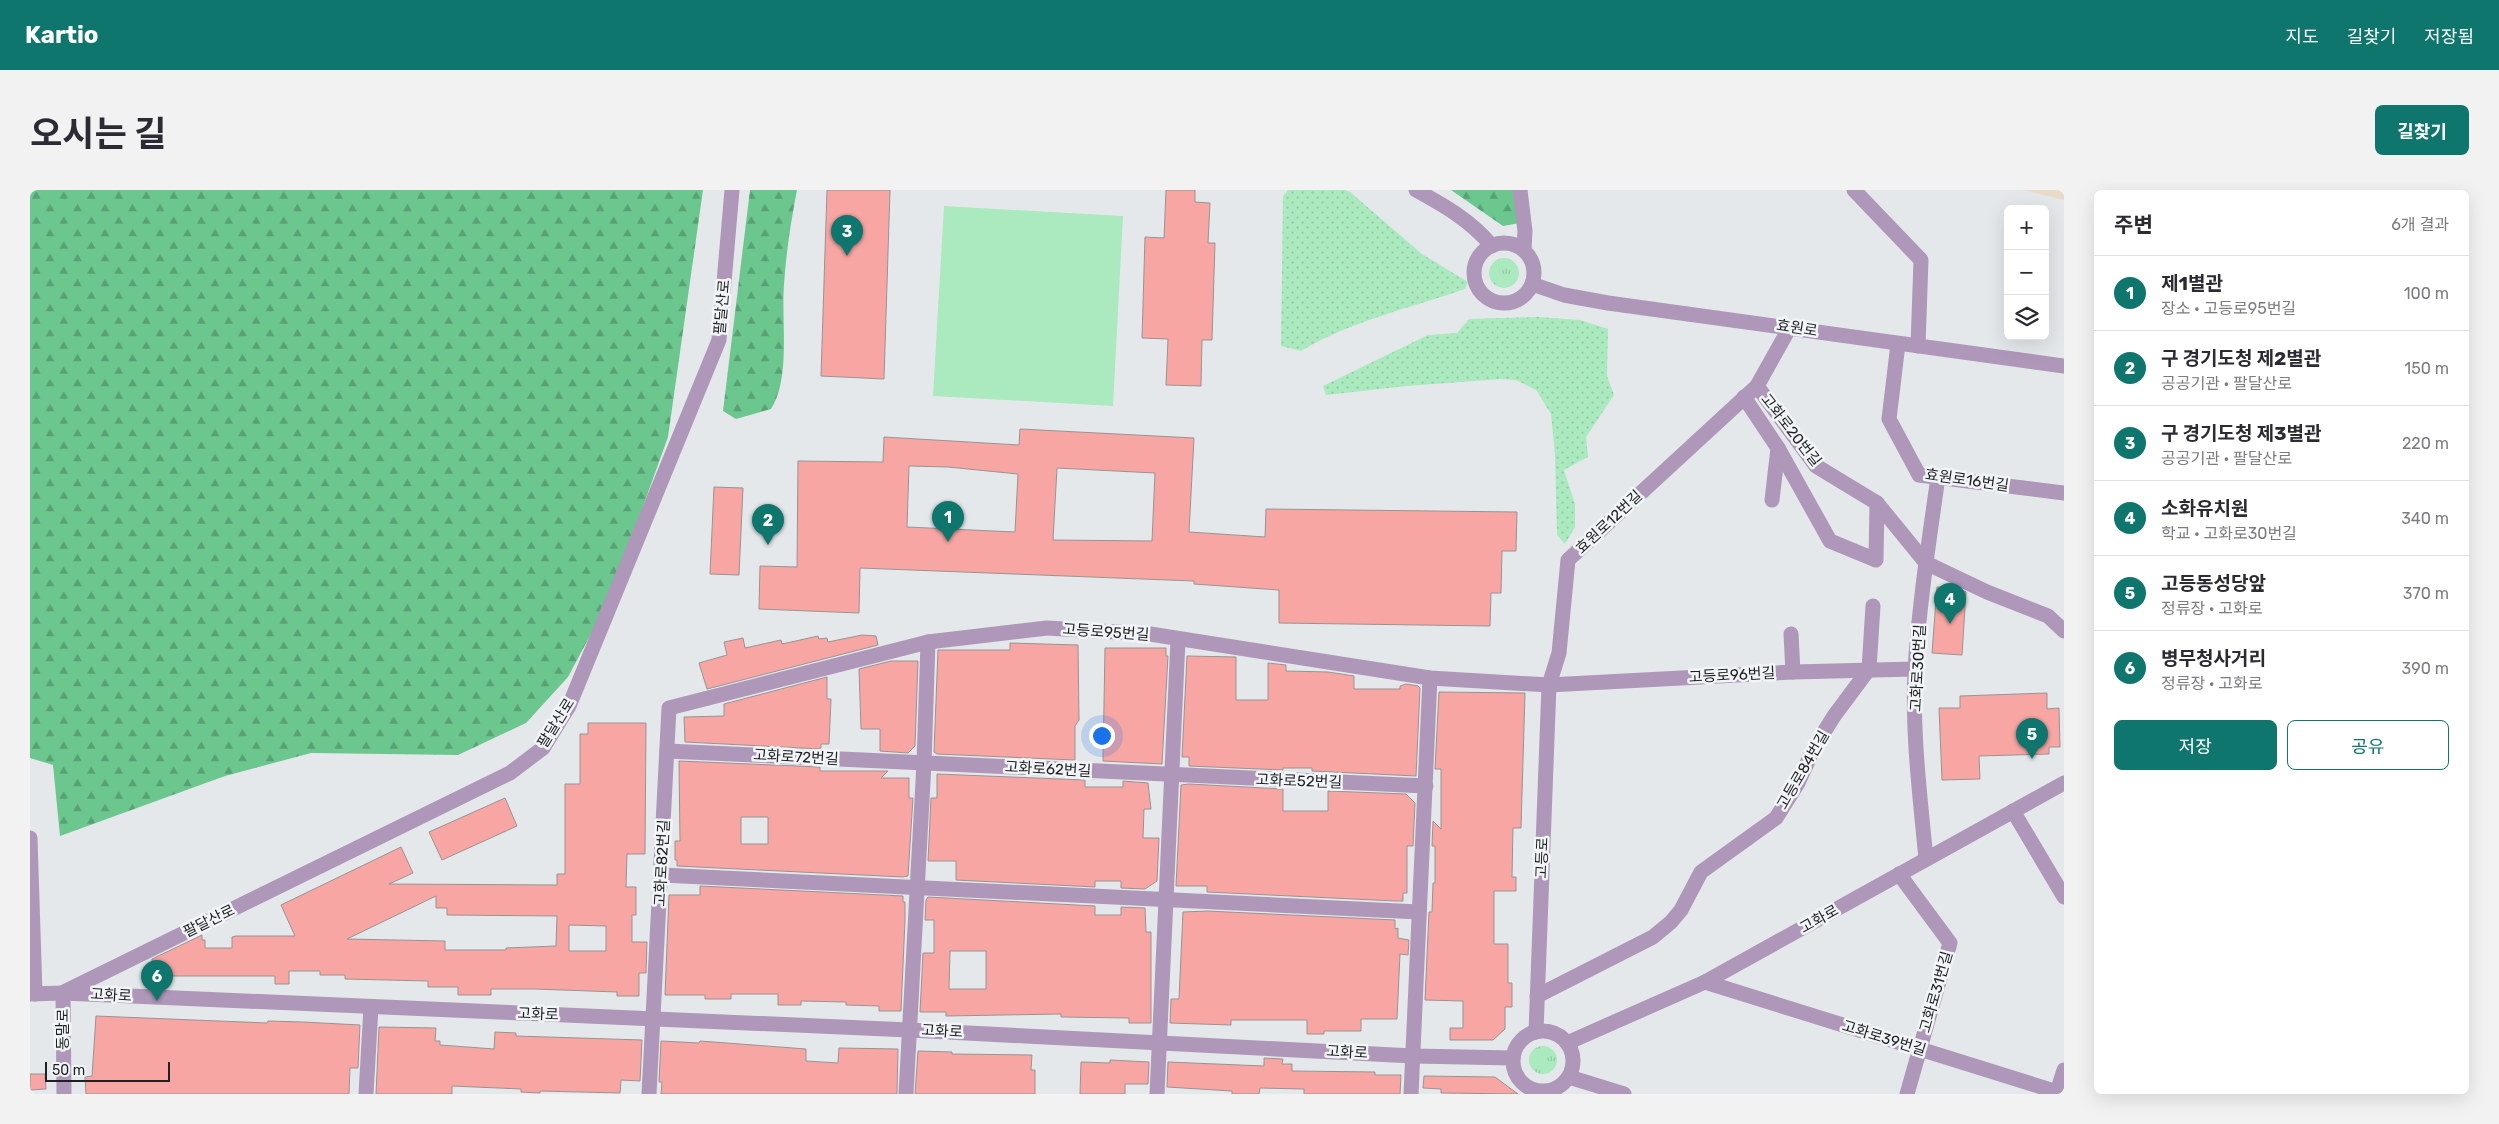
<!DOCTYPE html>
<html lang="ko">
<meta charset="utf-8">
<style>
:root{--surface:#fff;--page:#f2f2f3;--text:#2b2b33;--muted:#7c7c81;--line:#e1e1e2;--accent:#0f766e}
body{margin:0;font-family:Rubik,"Noto Sans KR",sans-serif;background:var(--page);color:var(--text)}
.controls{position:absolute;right:15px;top:15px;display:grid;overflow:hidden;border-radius:8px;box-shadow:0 5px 20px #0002}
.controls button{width:45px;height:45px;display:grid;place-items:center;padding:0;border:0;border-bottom:1px solid var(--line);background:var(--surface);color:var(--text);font:25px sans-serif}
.scale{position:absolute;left:15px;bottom:12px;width:125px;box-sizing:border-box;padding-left:5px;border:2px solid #1f2021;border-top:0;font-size:14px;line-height:18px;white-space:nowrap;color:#1f2021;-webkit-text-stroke:4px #f2f5f8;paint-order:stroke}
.you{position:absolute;left:1071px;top:545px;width:18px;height:18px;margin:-12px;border:4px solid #fff;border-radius:50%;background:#1a73e8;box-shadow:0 0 0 8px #1a73e833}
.badge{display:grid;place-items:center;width:32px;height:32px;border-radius:50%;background:var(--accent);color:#fff;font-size:16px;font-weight:700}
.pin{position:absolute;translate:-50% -41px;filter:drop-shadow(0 1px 2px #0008)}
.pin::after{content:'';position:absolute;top:26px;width:18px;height:15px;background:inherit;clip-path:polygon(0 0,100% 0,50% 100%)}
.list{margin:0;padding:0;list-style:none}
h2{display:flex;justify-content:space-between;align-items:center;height:65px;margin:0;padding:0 20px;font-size:21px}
h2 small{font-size:16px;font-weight:400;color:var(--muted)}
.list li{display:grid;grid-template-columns:32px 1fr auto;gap:15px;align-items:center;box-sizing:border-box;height:75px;padding:0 20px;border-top:1px solid var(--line)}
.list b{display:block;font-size:19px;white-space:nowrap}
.list p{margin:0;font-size:16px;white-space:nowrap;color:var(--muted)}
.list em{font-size:16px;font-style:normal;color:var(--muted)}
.actions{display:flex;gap:10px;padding:15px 20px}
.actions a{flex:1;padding:11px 0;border:1px solid var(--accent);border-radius:8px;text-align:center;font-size:18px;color:var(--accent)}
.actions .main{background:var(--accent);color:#fff}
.icon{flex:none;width:28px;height:28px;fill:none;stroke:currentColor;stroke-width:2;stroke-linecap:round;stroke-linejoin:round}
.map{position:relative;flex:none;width:2034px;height:904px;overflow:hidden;border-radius:8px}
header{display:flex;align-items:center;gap:30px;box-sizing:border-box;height:70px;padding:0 25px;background:var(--accent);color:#fff}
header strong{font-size:24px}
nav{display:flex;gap:28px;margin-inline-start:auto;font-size:18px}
.intro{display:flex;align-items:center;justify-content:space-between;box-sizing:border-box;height:120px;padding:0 30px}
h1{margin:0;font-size:35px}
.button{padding:12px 22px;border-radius:8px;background:var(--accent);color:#fff;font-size:18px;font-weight:700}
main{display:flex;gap:30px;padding:0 30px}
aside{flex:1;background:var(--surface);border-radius:8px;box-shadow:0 5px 20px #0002}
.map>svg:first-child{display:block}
.education{fill:#e8dcc8}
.grass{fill:url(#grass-tufts)}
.forest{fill:url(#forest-firs)}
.park{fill:url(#park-dots)}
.pitch{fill:#abe9bf}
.building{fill:#f7a6a4;stroke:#989393;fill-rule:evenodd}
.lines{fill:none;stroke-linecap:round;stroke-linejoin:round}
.minor{stroke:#ae97b9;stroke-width:15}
.labels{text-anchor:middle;stroke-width:5;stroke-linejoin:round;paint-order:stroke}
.street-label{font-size:15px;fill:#1f2021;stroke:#f2f5f8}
</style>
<header>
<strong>Kartio</strong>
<nav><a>지도</a><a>길찾기</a><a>저장됨</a></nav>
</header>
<div class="intro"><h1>오시는 길</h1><a class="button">길찾기</a></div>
<main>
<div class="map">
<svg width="2034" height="904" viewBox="0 0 2034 904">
<defs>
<pattern id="grass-tufts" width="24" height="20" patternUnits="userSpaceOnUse" patternTransform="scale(1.25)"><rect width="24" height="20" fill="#abe9bf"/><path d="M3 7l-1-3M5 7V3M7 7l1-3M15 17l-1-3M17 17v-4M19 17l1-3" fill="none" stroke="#93c8a4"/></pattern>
<pattern id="forest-firs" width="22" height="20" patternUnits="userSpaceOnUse" patternTransform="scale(1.25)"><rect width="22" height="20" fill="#6cc78f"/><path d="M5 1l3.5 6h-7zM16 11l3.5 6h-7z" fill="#58a174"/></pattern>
<pattern id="park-dots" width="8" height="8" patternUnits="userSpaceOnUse" patternTransform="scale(1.25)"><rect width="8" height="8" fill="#abe9bf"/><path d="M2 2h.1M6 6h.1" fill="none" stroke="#93c8a4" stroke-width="1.8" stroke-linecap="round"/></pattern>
</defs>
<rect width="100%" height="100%" fill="#e5e8eb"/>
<!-- education -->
<polygon class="education" points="1993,0 2034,0 2034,10"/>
<!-- grass -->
<g class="grass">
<circle cx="1474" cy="83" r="15"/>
<circle cx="1513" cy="870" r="14"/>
</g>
<!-- forest -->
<g class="forest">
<polygon points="0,0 673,0 638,247 580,408 538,487 496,533 428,565 281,563 195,586 30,646 23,575 0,568"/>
<path d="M720,0h47c-6,31 -11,63 -13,95 -3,36 7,93 -13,124l-35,10 -13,-8z"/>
<polygon points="1421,0 1486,0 1490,33 1473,36"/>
</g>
<!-- park -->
<g class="park">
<path d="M1258,0h57l5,2 72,62 46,28 -3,7c-55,19 -114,32 -164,62l-20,-5 2,-150z"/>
<polygon points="1509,127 1550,130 1578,139 1577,186 1584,205 1556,247 1558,267 1534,280 1545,314 1545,337 1535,354 1527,345 1525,265 1521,224 1506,200 1486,190 1471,189 1377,196 1296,205 1293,196 1398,145 1427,143 1439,129"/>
</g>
<!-- pitch -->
<polygon class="pitch" points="914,16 1093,26 1083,216 903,206"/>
<!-- building -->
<g class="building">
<polygon points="797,0 860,0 854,189 791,186"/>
<polygon points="1136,0 1165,0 1165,12 1180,13 1178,53 1185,53 1182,150 1172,150 1171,196 1136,195 1138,149 1112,148 1115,47 1134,48"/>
<path d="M990,239l174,9 -5,94 76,5 1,-28 251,3 -1,39h-14l-1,42h-10l-1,33 -211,-3v-33l-85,-6v-3l-334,-13 -1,45 -100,-4 1,-43 37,1 1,-106 85,1 1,-25 135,8zM879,276l39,1 70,7 -3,58 -108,-5zM1027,278l98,5 -3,68 -99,-1z"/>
<polygon points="684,297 713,298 709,385 680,384"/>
<polygon points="1907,397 1927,398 1936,402 1932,465 1902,463"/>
<polygon points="832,445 846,446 848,455 677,499 669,473 697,465 694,452 713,448 715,458 751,450 752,454 788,446 789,449 797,448 798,452"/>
<polygon points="980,453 1048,455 1049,530 1045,536 1045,570 907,564 904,562 908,460 980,460"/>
<polygon points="1075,458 1136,458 1136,466 1138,466 1132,574 1073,571"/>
<polygon points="1157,466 1206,467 1206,510 1238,510 1238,473 1256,475 1256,481 1298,482 1324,486 1324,499 1370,499 1370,496 1376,494 1388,496 1390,498 1386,586 1282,581 1282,578 1253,578 1253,580 1159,576 1159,567 1152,567"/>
<polygon points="861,471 888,471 885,556 878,563 850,561 850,539 831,539 829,479"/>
<polygon points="797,487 797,509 801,509 799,554 791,554 791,559 655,552 654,527 694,526 694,514"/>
<polygon points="1409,502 1495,503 1491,638 1483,638 1482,687 1486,687 1486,701 1464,701 1464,754 1478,754 1478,793 1482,793 1482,817 1475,817 1475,839 1463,850 1420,850 1420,838 1433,838 1433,811 1395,810 1399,722 1402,722 1403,693 1405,693 1405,656 1402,656 1403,631 1411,639 1411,579 1405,579"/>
<polygon points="2017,503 2017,519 2029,518 2030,557 2019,557 2019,564 1949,566 1950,589 1912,590 1909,518 1930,518 1930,506"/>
<path d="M558,533h58l-1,131h-18l-1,33h10v28h-4v27h15l-1,31h-7v23h-22v-4l-82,-3h-44v6h-33v-8h-30v-6l-83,-2v-4h-25v-4h-31v13h-14v-8h-123v-17l50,-24v5h3v8h27v-11l4,-1h59l-14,-31 120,-58 12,26 -24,11 168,1v-11h8v-90h15v-50h8zM406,706v12h11v7l110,1 -1,30 -50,2v2h-61v-9l-98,-2zM539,735l37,1v25h-37z"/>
<path d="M649,571l141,6v4h68l-7,7h28v20h4l-5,78 -5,1 -226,-11v-6h-2v-19h5zM711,627h27v27h-27z"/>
<polygon points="907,584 1055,590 1055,597 1093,597 1093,591 1118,593 1121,619 1114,619 1113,648 1129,648 1127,691 1115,699 1091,698 1091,691 1065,691 1065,697 926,690 926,671 898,671 901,608 907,608"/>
<polygon points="1159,594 1253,599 1253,621 1298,621 1298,601 1376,604 1385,613 1383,656 1377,656 1377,703 1373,703 1373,711 1365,711 1177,702 1177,696 1146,696 1151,595"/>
<polygon points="475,608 487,636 412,670 399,642"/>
<polygon points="670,696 873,706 873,712 875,712 875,730 871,821 849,821 849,816 816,815 816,812 771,811 771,815 748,815 748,804 701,804 701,809 675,809 675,805 635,805 639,705 670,705"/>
<path d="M898,707l167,9v9h26v-8l24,1 1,24h5v91h-22v-5l-68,-1v-3l-115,2v-4h-26l3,-59h11v-33h-9l1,-20zM920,761h36v38h-37z"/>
<polygon points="1177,721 1365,730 1365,739 1368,738 1368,748 1379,750 1378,765 1370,764 1367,829 1331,829 1331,841 1294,841 1294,844 1277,844 1277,830 1201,830 1201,835 1140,833 1141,809 1149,809 1153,722"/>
<polygon points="66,826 237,833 238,831 273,832 330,835 328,878 320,878 319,904 56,904 55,887 62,886"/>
<polygon points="349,837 406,838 405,851 410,851 410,855 464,859 465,842 486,843 486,846 612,850 610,891 591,890 590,903 510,901 510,903 491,902 491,899 422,896 422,904 346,904"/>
<polygon points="631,851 669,853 670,851 776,859 776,871 808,873 809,858 868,859 867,904 631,904 632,892 629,892"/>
<polygon points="888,861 922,862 922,864 1002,865 1001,880 1005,880 1005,904 885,904"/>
<polygon points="1234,868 1253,869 1252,874 1262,874 1262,881 1345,882 1345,885 1371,885 1370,904 1274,904 1274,899 1230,898 1229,904 1202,904 1202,901 1137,897 1138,872 1234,876"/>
<polygon points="1080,870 1119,872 1118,894 1095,894 1095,904 1050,904 1051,872 1080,873"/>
<polygon points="0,884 15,884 16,899 0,900"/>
<polygon points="1394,886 1465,887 1488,904 1411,903 1411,899 1393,898"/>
</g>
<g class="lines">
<!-- minor -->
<g class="minor">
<path d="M1386,0c29,16 54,30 76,56"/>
<polyline points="1490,0 1495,41 1494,60"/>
<polyline points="1824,0 1891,70 1888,156"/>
<circle cx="1474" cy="83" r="30"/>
<polyline points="1502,94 1534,105 1578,113 2034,176"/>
<polyline points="1868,154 1859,229 1889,285 2034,303"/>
<polyline points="1727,196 1786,276 1847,313 1896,373 1957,402 2018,426 2034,441"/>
<polyline points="1714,207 1748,258 1742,310"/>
<polyline points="1748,258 1800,351 1846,370 1847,313"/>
<polyline points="1761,444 1763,482"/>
<polyline points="637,561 1396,596"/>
<polyline points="1983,621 2034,707"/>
<polyline points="0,648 5,804"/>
<path d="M1896,669c-6,-63 -14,-126 -11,-189 4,-65 14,-129 23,-193"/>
<polyline points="1869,684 1920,753 1877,904"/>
<polyline points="632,685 1389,722"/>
<polyline points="1675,792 2034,904"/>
<polyline points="34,802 480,583 513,558 539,516 689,150 702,0"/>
<polyline points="33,803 34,904"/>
<polyline points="0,804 33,803 879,840 1383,866 1483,868"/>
<polyline points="1507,806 1623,747 1641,732 1651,720 1671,682 1746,628 1768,593 1784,558 1804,526 1839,479 1843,416"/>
<circle cx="1513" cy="871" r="30"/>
<polyline points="1506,842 1519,495 1529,463 1538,370 1727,196 1760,137"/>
<polyline points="1537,853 1675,792 2034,593"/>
<polyline points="1539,887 1594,904"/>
<polyline points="2027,902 2034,880"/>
<polyline points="336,904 341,817"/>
<polyline points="619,904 639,518 898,452 1017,438 1120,444 1400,488 1519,495 1763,482 1885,479"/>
<polyline points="876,904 894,573 898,452"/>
<polyline points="1127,904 1148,450"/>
<polyline points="1381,904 1400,488"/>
</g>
</g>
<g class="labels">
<!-- street labels -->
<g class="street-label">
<text transform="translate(692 117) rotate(-85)" y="5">팔달산로</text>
<text transform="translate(1767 138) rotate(9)" y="5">효원로</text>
<text transform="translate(1761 240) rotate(52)" y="5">고화로20번길</text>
<text transform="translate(1937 290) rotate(8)" y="5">효원로16번길</text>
<text transform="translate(1579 332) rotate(-43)" y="5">효원로12번길</text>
<text transform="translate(1076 442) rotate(4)" y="5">고등로95번길</text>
<text transform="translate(1888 478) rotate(-87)" y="5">고화로30번길</text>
<text transform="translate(1702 485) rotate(-3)" y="5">고등로96번길</text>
<text transform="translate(526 533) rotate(-58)" y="5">팔달산로</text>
<text transform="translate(766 567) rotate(3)" y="5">고화로72번길</text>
<text transform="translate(1018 579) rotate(3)" y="5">고화로62번길</text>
<text transform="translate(1773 580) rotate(-60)" y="5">고등로84번길</text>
<text transform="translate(1269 591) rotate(2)" y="5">고화로52번길</text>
<text transform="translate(1512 668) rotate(-88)" y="5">고등로</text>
<text transform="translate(632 673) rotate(-87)" y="5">고화로82번길</text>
<text transform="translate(1789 729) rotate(-29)" y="5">고화로</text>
<text transform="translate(179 731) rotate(-26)" y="5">팔달산로</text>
<text transform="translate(1906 802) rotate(-74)" y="5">고화로31번길</text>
<text transform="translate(81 805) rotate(3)" y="5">고화로</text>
<text transform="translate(508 824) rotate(2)" y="5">고화로</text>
<text transform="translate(33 839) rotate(-90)" y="5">동말로</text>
<text transform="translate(912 841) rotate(3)" y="5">고화로</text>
<text transform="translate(1854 848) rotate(17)" y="5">고화로39번길</text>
<text transform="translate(1317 862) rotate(3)" y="5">고화로</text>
</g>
</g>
</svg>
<div class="controls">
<button>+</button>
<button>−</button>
<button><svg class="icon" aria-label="layers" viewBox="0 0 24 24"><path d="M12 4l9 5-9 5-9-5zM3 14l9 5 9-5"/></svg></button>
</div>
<div class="scale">50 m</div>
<div class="you"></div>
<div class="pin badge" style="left:918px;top:352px">1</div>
<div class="pin badge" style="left:738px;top:355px">2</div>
<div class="pin badge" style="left:817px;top:66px">3</div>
<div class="pin badge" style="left:1920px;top:434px">4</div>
<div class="pin badge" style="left:2002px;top:569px">5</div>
<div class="pin badge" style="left:127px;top:811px">6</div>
</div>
<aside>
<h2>주변<small>6개 결과</small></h2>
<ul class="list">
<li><span class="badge">1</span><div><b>제1별관</b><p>장소 · 고등로95번길</p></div><em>100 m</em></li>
<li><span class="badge">2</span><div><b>구 경기도청 제2별관</b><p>공공기관 · 팔달산로</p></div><em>150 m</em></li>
<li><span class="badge">3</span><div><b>구 경기도청 제3별관</b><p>공공기관 · 팔달산로</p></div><em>220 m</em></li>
<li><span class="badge">4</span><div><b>소화유치원</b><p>학교 · 고화로30번길</p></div><em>340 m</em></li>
<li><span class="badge">5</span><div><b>고등동성당앞</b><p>정류장 · 고화로</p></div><em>370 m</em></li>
<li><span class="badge">6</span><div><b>병무청사거리</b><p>정류장 · 고화로</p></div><em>390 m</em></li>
</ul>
<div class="actions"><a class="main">저장</a><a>공유</a></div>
</aside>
</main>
